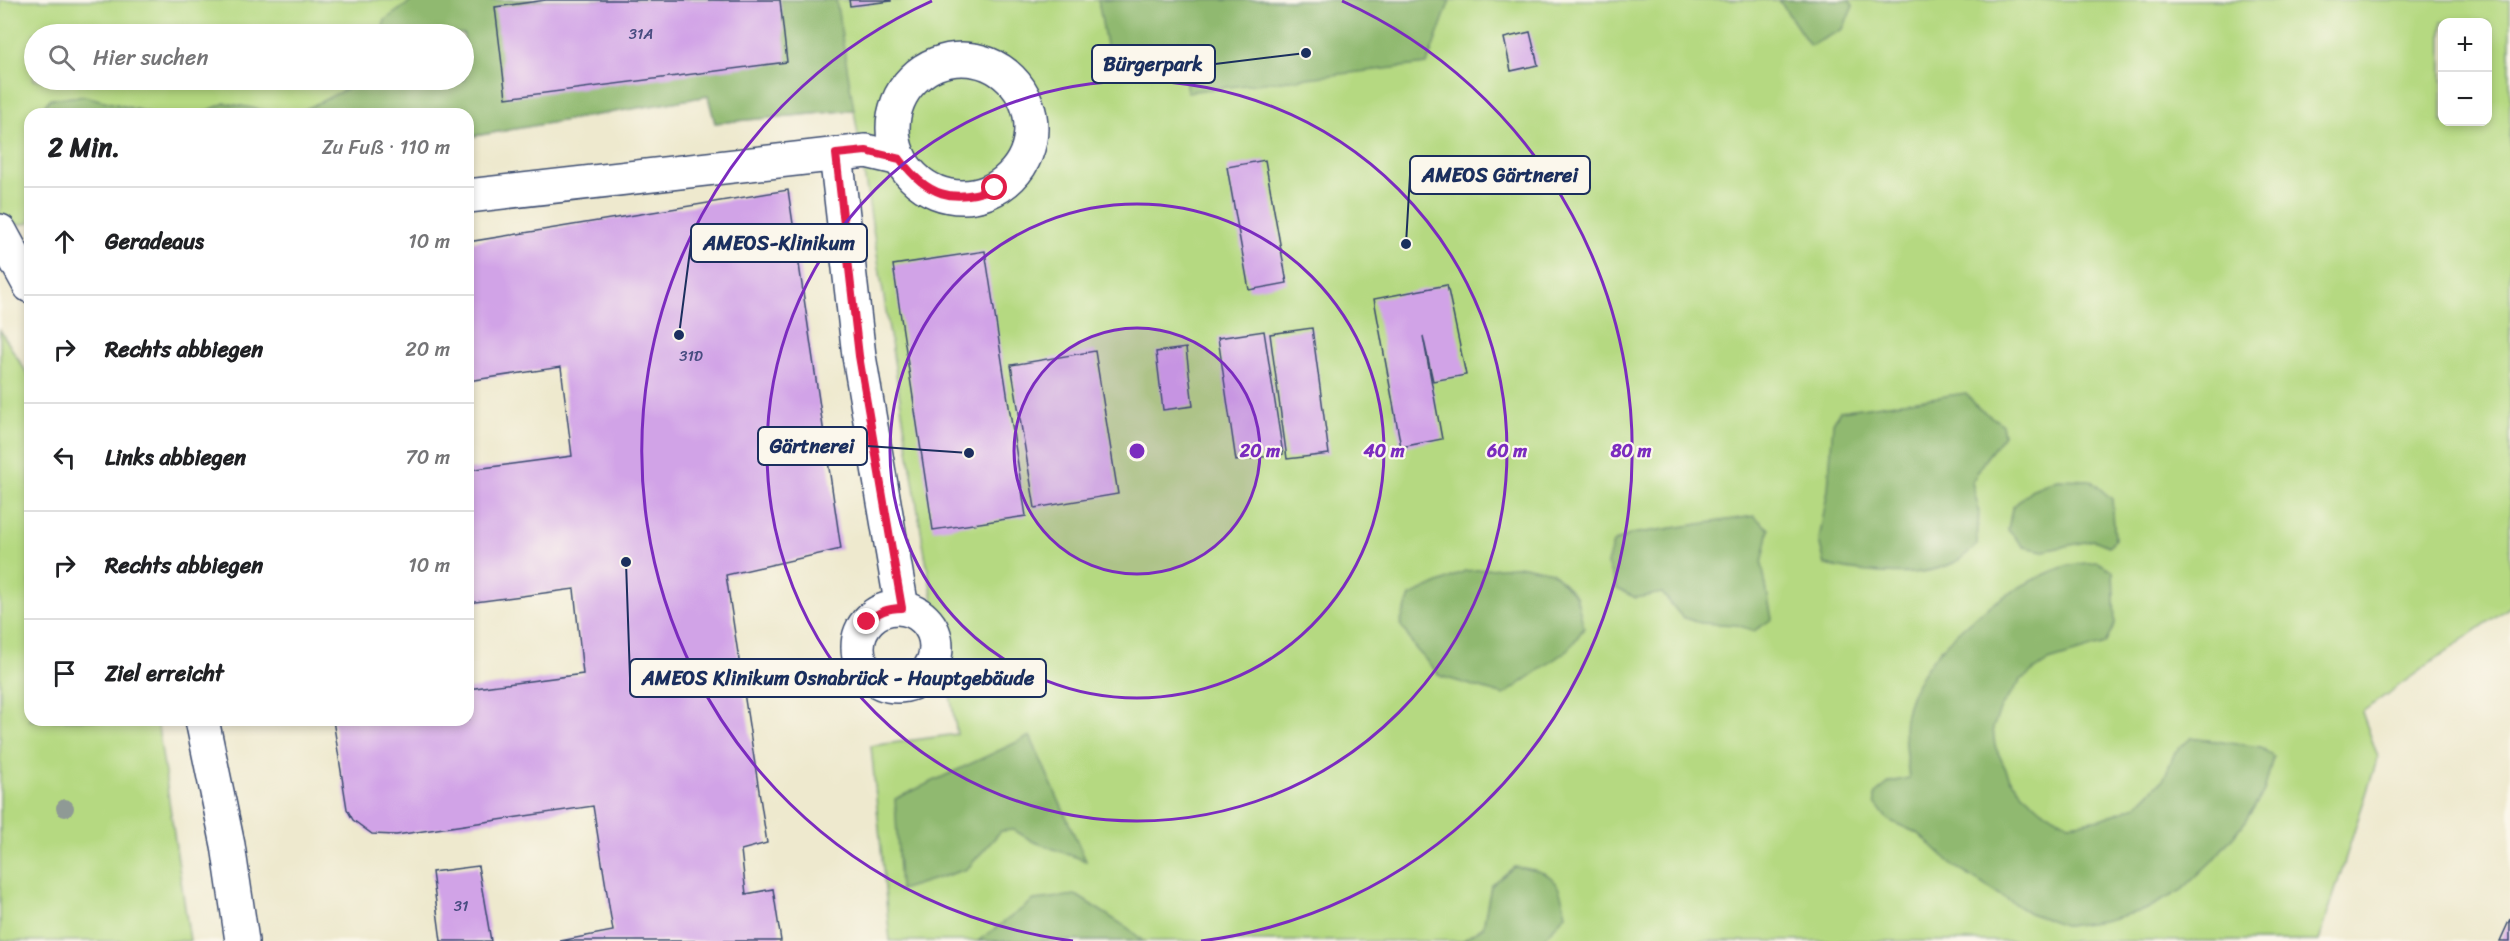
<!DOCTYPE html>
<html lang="de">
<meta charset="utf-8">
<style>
:root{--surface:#fff;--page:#f6f6f6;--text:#202124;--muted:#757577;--line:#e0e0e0}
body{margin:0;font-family:Sriracha,sans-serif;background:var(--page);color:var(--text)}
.controls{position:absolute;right:18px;top:18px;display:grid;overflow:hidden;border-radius:12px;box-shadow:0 3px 9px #0003}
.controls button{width:54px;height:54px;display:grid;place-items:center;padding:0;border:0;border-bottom:2px solid var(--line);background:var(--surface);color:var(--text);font:30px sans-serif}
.stop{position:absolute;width:18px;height:18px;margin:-14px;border:4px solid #e11d48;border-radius:50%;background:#fff}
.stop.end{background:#e11d48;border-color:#fff;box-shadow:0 2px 6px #0008}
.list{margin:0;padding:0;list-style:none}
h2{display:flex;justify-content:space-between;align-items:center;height:78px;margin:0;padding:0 24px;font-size:26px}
h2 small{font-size:20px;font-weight:400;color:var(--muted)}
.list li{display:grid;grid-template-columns:39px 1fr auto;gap:18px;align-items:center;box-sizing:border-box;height:108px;padding:0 24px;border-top:2px solid var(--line)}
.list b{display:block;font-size:22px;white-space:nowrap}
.list em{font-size:20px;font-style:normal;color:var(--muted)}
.icon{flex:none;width:33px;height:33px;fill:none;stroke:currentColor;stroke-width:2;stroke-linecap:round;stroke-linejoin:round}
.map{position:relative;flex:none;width:2510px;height:941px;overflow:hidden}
.search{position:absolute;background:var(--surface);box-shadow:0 3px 9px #0003;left:24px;top:24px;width:450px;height:66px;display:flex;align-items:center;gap:15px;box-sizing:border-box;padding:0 21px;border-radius:33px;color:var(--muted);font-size:22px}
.panel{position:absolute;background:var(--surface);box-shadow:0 3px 9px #0003;left:24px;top:108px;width:450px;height:618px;border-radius:18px}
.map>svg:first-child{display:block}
.green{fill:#b5d981;stroke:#688470;stroke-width:1.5;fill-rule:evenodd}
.forest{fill:#90b96f;stroke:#567466;stroke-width:1.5}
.building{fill:#d1a3e7}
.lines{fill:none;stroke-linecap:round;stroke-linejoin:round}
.minor-casing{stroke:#3b4b6f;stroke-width:36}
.minor{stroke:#fff;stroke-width:33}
.tree{fill:#8f9a95}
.route{stroke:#e11d48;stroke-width:8}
.ring{fill:none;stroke:#7b2cbf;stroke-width:3}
.labels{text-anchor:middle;stroke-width:4.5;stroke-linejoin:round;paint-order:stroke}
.number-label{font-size:15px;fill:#484c80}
.centre{fill:#7b2cbf;stroke:#fbf7ec;stroke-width:3}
.ring-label{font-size:18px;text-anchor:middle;font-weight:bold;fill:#7b2cbf;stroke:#fbf7ec;stroke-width:4.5;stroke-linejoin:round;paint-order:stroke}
.leader{fill:none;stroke:#1b2f5e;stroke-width:2}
.callout-dot{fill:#1b2f5e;stroke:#fbf7ec;stroke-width:2}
.callout{fill:#fbf7ec;stroke:#1b2f5e;stroke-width:2}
.callout-label{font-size:20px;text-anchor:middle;font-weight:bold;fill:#1b2f5e}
</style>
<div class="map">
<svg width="2510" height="941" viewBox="0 0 2510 941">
<rect width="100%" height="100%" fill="#fbf7ec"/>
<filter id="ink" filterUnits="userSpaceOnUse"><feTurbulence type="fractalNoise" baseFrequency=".0167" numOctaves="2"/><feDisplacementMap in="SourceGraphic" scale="12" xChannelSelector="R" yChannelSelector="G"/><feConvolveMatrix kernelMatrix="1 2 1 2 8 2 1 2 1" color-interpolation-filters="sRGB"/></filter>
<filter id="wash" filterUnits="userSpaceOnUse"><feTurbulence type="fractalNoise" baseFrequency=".008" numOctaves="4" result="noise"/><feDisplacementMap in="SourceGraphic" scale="24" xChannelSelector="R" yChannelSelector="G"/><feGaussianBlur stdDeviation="1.35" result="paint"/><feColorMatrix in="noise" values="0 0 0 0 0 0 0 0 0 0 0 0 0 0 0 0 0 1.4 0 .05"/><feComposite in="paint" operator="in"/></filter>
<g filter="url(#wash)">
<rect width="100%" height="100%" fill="#eee9ce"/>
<!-- green -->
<g class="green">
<path d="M0,0h2510v606l-148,106 16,45 -59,184h-1429l-19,-195 86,-12 -34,-191 -69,-433 -139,13 -7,-27 -240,41v-23h-438v109l-30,4zM2442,22h46v100h-46zM34,34h430v46h-430z"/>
<polygon points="0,330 30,378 30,720 157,720 190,941 0,941"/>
</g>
<!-- forest -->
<g class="forest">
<polygon points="413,0 836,0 854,110 715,123 708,96 468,137 468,114 296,114 364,80 464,80 464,34 381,34 385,20"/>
<polygon points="1098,0 1450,0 1427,64 1187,92 1181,50 1108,56"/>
<polygon points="1779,0 1849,0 1853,6 1843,29 1810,46"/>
<polygon points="85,96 154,114 37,114 50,99"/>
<polygon points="225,103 284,114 200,114"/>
<path d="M1966,393l12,15 24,16 2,11 -20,26 -12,21 7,28 -2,35c-6,5 -12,11 -18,15 -36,21 -96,13 -134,5l-6,-25 9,-51 5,-66 7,-12z"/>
<polygon points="2057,479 2090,480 2112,499 2115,539 2109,546 2094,540 2044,551 2024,547 2008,530 2012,508 2031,490"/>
<polygon points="1754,516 1769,529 1762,564 1772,619 1754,631 1737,625 1701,623 1682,617 1662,593 1636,598 1617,589 1607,564 1613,543 1631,534"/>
<path d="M2098,562l15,9 2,53 -10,20 -56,17 -27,18 -21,28 -8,21 2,18 15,32 13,15 19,17 27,14 32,-5 35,-13 28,-28 11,-26 16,-14 70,9 12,10 -9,35 -22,34 -31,36 -29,28 -37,20 -42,11 -36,5 -38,-13 -74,-46 -36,-33 -31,-14 -13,-17v-9l15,-12 19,-4c-2,-19 -7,-41 -4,-60 12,-69 99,-131 161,-152 10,-3 22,-3 32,-4z"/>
<polygon points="1524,566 1552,572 1576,596 1584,628 1569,649 1504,695 1440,676 1416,649 1400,624 1410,596 1465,571"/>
<polygon points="1030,736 1086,861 1032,841 1014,830 1001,831 967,869 900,890 895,799"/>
<path d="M1514,867c38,4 44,9 52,47l-24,27h-80l21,-14 8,-41z"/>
<polygon points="1076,895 1128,928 1143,941 978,941 1034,900"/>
</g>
<g id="blocks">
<!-- building -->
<g class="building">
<polygon points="546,0 780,0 787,62 506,98 495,7"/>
<polygon points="849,0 891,0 891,1 850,6"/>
<polygon points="1530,32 1538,65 1511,71 1504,38"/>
<polygon points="1265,160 1287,283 1249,290 1227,167"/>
<polygon points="788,190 841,549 726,575 767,843 741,850 746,894 773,889 781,941 560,941 613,931 593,806 396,835 372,834 353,820 347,809 333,720 468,720 468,689 583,674 574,589 468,603 468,470 572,456 561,367 468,381 468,242"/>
<polygon points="985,251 1026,516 933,530 893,265"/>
<polygon points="1447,285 1466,375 1433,381 1423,336 1442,439 1401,447 1374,299"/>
<polygon points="1312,328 1329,454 1287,459 1270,334"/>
<polygon points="1264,331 1283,454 1236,461 1218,338"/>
<polygon points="1186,348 1193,406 1163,410 1156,352"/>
<polygon points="1095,351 1118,494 1035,508 1011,365"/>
<polygon points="478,866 491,941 441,941 432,872"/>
<polygon points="2510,919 2510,941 2500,941"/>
</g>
</g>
</g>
<g filter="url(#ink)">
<use href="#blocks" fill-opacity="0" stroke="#3b4b6f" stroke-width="1.5"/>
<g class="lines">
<defs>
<g id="minor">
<circle cx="962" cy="128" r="69"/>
<polyline points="836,154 859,356 902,608"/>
<polyline points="468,196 866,151 900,159"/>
<polyline points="0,231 30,286"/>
<circle cx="897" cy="647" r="39"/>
<polyline points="202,720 228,845 242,941"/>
</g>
</defs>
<!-- minor casing -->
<use href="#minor" class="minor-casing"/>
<!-- minor -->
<use href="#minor" class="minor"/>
</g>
<!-- trees -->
<circle class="tree" cx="65" cy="808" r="9"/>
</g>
<g class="lines" filter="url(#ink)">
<!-- route -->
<path class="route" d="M867,622c11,-10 20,-14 35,-14l-43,-252 -23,-202 30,-3 34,8c27,37 53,45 95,29"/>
</g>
<!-- distance rings -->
<circle cx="1137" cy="451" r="123" fill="#7b2cbf" fill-opacity=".12"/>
<g class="ring">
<circle cx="1137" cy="451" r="123"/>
<circle cx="1137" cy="451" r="247"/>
<circle cx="1137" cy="451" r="370"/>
<path d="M1073 941A494 494 0 0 1 932 1M1342 1A494 494 0 0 1 1201 941"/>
</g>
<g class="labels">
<!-- number labels -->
<g class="number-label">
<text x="641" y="39">31A</text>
<text x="691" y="361">31D</text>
<text x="461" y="911">31</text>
</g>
</g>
<circle cx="1137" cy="451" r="9" class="centre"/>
<g class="ring-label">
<text x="1260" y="457">20 m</text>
<text x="1384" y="457">40 m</text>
<text x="1507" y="457">60 m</text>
<text x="1631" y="457">80 m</text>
</g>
<!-- callouts -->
<path class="leader" d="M1306 53L1215 64M1406 244L1410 175M679 335L691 243M969 453L867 446M626 562L630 678"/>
<g class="callout-dot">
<circle cx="1306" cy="53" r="6"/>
<circle cx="1406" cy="244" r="6"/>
<circle cx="679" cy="335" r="6"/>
<circle cx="969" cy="453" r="6"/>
<circle cx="626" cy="562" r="6"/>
</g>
<g class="callout">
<rect x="1092" y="45" width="123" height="38" rx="6"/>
<rect x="1410" y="156" width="180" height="38" rx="6"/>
<rect x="691" y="224" width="176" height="38" rx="6"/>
<rect x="758" y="427" width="109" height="38" rx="6"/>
<rect x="630" y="659" width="416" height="38" rx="6"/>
</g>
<g class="callout-label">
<text x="1153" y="71">Bürgerpark</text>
<text x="1500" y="182">AMEOS Gärtnerei</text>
<text x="779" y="250">AMEOS-Klinikum</text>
<text x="812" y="453">Gärtnerei</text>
<text x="838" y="685">AMEOS Klinikum Osnabrück - Hauptgebäude</text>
</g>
</svg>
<div class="controls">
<button>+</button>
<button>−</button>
</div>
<div class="stop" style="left:995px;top:188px"></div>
<div class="stop end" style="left:867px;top:622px"></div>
<div class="search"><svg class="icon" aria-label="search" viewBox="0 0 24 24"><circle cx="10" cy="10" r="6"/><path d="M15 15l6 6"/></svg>Hier suchen</div>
<section class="panel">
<h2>2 Min.<small>Zu Fuß · 110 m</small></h2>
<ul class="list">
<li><svg class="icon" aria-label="ahead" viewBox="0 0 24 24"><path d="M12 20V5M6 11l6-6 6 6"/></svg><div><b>Geradeaus</b></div><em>10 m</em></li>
<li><svg class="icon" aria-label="right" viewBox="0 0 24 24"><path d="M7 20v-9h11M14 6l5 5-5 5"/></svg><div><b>Rechts abbiegen</b></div><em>20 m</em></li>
<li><svg class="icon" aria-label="left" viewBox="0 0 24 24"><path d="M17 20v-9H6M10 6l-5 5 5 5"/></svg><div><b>Links abbiegen</b></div><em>70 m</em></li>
<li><svg class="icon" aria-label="right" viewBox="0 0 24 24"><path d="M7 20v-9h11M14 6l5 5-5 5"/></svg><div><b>Rechts abbiegen</b></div><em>10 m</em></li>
<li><svg class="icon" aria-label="arrive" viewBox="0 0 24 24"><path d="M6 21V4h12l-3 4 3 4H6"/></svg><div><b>Ziel erreicht</b></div></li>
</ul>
</section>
</div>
